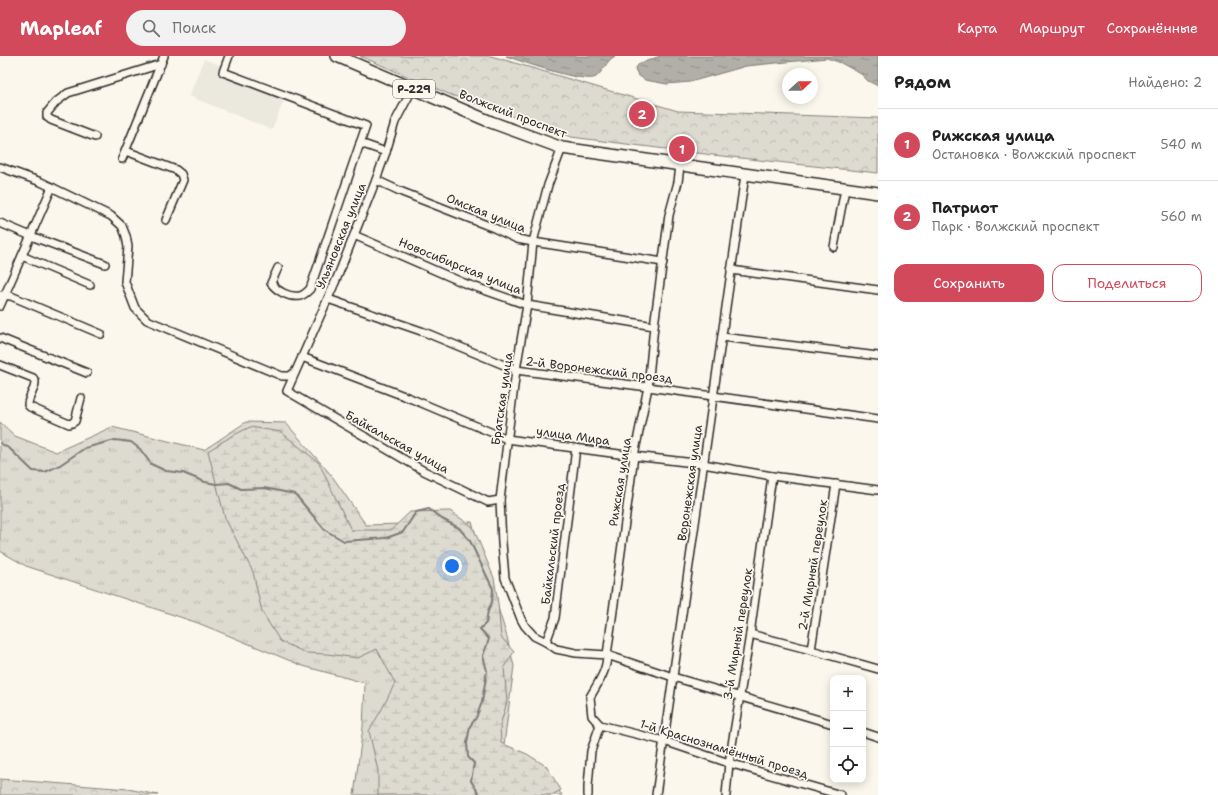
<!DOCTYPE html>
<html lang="ru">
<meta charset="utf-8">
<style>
:root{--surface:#fff;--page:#f2f2f2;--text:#222;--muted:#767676;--line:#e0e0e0;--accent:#d1495b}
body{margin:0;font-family:"Shantell Sans",sans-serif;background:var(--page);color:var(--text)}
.controls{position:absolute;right:12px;bottom:12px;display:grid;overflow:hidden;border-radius:8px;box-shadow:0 2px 10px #0003}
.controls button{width:36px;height:36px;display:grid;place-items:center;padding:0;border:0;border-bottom:1px solid var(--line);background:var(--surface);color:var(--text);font:20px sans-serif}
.compass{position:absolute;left:782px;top:12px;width:36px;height:36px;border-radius:50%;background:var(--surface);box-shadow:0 2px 10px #0003;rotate:68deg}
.you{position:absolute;left:452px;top:510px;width:14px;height:14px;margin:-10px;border:3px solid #fff;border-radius:50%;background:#1a73e8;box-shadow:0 0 0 6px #1a73e833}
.badge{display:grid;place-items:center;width:26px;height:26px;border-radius:50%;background:var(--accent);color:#fff;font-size:13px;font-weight:700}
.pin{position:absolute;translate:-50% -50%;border:2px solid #fff;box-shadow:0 1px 4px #0006}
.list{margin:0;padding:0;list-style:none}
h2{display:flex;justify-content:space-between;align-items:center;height:52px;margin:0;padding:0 16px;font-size:17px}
h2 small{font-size:13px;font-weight:400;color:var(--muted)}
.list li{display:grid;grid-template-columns:26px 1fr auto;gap:12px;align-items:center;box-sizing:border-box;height:72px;padding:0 16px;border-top:1px solid var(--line)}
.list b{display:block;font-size:15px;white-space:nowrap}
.list p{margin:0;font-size:13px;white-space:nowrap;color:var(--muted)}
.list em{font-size:13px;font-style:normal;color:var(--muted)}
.actions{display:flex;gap:8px;padding:12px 16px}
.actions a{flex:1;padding:9px 0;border:1px solid var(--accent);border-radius:12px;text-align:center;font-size:14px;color:var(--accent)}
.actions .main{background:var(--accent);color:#fff}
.icon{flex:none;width:22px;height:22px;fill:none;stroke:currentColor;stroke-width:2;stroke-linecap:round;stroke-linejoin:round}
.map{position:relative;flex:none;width:878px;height:739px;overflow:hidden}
header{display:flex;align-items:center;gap:24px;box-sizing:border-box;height:56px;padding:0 20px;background:var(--accent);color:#fff}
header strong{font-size:19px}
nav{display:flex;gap:22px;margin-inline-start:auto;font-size:14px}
.search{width:280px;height:36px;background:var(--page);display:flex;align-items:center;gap:10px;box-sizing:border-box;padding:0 14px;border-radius:22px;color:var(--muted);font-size:15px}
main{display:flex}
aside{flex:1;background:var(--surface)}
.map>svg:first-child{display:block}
.built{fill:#ebe8de}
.grass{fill:url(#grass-tufts);stroke:#84827e}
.forest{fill:url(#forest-crowns);stroke:#84827e}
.wetland{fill:url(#wetland-marsh);stroke:#84827e}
.water{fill:url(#water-ripples);stroke:#7b7a75}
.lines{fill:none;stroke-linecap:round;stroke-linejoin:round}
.stream{stroke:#7b7a75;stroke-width:2}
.street-casing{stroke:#2b2b2b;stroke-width:10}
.primary-casing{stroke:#2b2b2b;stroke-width:14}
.street{stroke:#fbf7ec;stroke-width:7}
.primary{stroke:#fbf7ec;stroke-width:11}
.labels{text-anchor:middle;stroke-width:3.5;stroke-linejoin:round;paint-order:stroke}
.shield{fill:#fbf7ec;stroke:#696865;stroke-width:1}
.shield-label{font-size:11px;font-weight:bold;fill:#2b2b2b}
.street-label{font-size:12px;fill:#2b2b2b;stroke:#fbf7ec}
</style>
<header>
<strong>Mapleaf</strong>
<div class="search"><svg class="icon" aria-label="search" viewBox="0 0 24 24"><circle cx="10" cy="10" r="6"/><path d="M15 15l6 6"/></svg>Поиск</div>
<nav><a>Карта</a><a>Маршрут</a><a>Сохранённые</a></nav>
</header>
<main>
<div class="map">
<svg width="878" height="739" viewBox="0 0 878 739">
<defs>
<pattern id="grass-tufts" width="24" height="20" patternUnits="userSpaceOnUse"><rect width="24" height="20" fill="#dddad0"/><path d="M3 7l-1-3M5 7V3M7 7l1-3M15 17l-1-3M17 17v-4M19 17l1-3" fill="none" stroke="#bebbb3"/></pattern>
<pattern id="forest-crowns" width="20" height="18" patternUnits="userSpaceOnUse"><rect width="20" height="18" fill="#dddad0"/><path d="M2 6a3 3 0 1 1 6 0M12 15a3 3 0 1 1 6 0" fill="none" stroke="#bebbb3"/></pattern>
<pattern id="wetland-marsh" width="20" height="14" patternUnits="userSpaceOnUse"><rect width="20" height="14" fill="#dddad0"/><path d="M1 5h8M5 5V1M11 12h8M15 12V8" fill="none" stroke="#bebbb3"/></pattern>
<pattern id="water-ripples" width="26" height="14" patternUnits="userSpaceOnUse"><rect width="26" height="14" fill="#b1afa7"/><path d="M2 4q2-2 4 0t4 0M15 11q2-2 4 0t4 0" fill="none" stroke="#908f88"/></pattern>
</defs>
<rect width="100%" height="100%" fill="#fbf7ec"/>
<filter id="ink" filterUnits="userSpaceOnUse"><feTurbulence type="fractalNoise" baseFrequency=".025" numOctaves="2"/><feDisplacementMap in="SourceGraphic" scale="8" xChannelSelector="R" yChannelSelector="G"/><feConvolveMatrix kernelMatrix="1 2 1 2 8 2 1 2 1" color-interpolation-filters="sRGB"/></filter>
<g filter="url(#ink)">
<!-- built -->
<polygon class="built" points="204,3 287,36 272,74 189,40"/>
<!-- grass -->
<polygon class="grass" points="0,366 15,380 56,396 112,371 204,394 246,366 286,367 332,420 366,469 472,466 507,581 514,610 504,689 536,704 562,739 354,739 363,671 365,627 303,610 198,567 26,510 0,495"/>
<!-- forest -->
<g class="forest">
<polygon points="360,0 491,0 678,55 878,62 878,117 713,99 571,81 451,39"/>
<polygon points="0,723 128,733 158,739 0,739"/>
</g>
<!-- wetland -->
<polygon class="wetland" points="250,371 281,376 319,407 351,474 391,474 410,456 450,455 473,471 494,522 498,547 501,581 514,596 504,611 507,646 500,670 501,687 527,698 546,710 561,734 552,739 378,739 378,715 369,675 382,653 395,627 377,593 358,602 327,598 306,597 280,585 262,556 253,516 225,462 208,395 230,381"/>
<!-- water -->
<g class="water">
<path d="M506,0h109c-9,5 -12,16 -19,21 -11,7 -76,-16 -90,-21z"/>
<polygon points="660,0 878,0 878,30 868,25 861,18 841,7 827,2 746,10 690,26 667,28 645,24 638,19 635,13 639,8"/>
</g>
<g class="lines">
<!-- stream -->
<polyline class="stream" points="0,387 10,393 33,415 45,416 60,409 85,392 115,384 131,386 140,393 151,408 166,415 183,417 205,426 216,428 229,427 241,433 264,432 295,438 325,474 344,485 386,482 403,476 416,456 429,453 442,463 459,472 470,485 493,533 492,546 488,555 486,567 480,573 489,583 483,600 487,615 482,646 476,662 470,670 467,687 468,701 474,707 471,725 480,739"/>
<defs>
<g id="street">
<path d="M229,0l-6,16 143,54 -56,163c-3,3 -6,6 -10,7 -11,2 -23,-5 -29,-13l7,-15"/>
<polyline points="413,32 395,66 386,96 376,124 337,222 287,335 424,415 488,446 500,444"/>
<polyline points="95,81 51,64 47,61 47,57 56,46 68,37 161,8"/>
<polyline points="360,87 386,96"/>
<polyline points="562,92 548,129 533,186 527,249 516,314 500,444 502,487 505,522 521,563 525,570 534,580 546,586 556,593 576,597 607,599 673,621 833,668"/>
<polyline points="126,95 176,114 181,118 183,124 166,164"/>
<polyline points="122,103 164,0"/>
<polyline points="0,111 41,126 111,160 122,170 126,180 128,191 125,226 135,252 147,264 282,320 290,320 295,316"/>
<polyline points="376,124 402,136 494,172 517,183 533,186 663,206"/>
<polyline points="0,167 31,180 105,208"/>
<polyline points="354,179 464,227 527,249 654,270"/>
<polyline points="834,191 845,133"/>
<polyline points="22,200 90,229"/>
<polyline points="731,214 878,234"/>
<polyline points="0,239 11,240 101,278"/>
<polyline points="328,243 424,276 516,314 648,331 878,363"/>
<polyline points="0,250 52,131"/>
<polyline points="722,281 878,300"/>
<polyline points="0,282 87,317"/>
<polyline points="302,301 412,343 507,383 634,400 703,408 772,420 878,434"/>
<path d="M0,309l33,13 2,3c1,8 -7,15 -7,24l2,2 39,17 3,-1 3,-2 6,-23"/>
<polyline points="750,578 811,594 878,613"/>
<polyline points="546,586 555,562 576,392"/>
<polyline points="811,594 836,428"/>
<polyline points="600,669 664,685 729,707 841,739"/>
<polyline points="863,676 878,681"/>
<path d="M588,739v-9l3,-35 9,-26 -8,-9 -2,-19c8,-14 17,-26 17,-42l27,-199 14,-69 6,-61 15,-111 9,-33 2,-16"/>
<polyline points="656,739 745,119"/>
<polyline points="726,739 729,707 750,578 772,420"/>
</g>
<polyline id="primary" points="337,0 491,66 562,92 878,137"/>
</defs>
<!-- street casing -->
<use href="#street" class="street-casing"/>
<!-- primary casing -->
<use href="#primary" class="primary-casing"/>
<!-- street -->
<use href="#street" class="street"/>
<!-- primary -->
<use href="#primary" class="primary"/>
</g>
</g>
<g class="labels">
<!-- shield labels -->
<rect class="shield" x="393" y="24" width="42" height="18" rx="3"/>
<g class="shield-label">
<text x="414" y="37">Р-229</text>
</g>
<!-- street labels -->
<g class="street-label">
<text transform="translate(513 58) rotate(21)" y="4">Волжский проспект</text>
<text transform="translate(486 157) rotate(22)" y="4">Омская улица</text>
<text transform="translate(341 180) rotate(-68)" y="4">Ульяновская улица</text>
<text transform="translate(460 210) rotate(22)" y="4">Новосибирская улица</text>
<text transform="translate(599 314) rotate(7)" y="4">2-й Воронежский проезд</text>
<text transform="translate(502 343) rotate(-82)" y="4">Братская улица</text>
<text transform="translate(573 380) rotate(8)" y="4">улица Мира</text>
<text transform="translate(397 386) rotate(29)" y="4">Байкальская улица</text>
<text transform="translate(620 426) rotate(-81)" y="4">Рижская улица</text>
<text transform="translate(690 427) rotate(-82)" y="4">Воронежская улица</text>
<text transform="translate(553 488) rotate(-83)" y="4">Байкальский проезд</text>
<text transform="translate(813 509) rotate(-81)" y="4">2-й Мирный переулок</text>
<text transform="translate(738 578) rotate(-81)" y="4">3-й Мирный переулок</text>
<text transform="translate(724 693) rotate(17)" y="4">1-й Краснознамённый проезд</text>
</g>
</g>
</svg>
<div class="controls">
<button>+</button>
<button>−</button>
<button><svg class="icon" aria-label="locate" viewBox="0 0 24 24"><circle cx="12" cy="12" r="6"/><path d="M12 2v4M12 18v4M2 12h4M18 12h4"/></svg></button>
</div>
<svg class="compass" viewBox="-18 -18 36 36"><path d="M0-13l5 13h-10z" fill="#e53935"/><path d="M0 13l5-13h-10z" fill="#767676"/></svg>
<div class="you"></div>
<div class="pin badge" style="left:682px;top:93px">1</div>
<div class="pin badge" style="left:642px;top:58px">2</div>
</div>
<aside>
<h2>Рядом<small>Найдено: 2</small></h2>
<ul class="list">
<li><span class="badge">1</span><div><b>Рижская улица</b><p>Остановка · Волжский проспект</p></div><em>540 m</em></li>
<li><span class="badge">2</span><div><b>Патриот</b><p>Парк · Волжский проспект</p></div><em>560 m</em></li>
</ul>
<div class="actions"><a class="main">Сохранить</a><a>Поделиться</a></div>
</aside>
</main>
